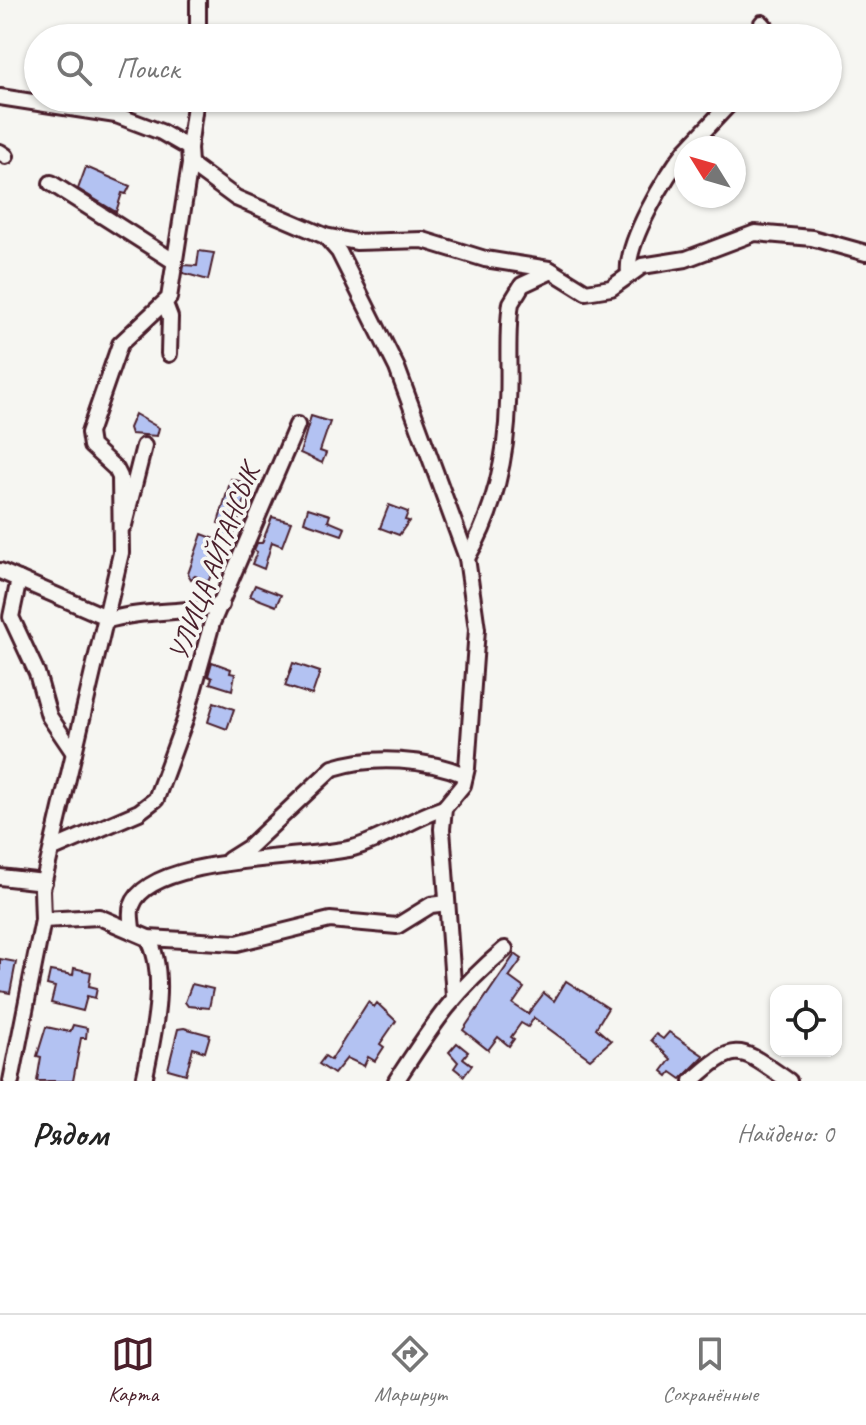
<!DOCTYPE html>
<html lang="ru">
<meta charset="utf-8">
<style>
:root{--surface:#fff;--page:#f6f6f6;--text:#222;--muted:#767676;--line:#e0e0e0;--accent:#4a1f2b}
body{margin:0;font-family:Caveat,sans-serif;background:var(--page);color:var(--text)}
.controls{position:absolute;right:24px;bottom:24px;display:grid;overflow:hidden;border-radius:16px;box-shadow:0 2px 6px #0004}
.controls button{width:72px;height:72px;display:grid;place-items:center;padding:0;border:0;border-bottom:2px solid var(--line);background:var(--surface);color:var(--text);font:40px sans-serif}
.compass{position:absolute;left:674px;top:136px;width:72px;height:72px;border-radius:50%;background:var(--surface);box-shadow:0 2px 6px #0004;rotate:307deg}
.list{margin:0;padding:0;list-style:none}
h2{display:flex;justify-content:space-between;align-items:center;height:104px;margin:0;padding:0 32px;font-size:34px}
h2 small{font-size:26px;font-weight:400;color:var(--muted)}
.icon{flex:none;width:44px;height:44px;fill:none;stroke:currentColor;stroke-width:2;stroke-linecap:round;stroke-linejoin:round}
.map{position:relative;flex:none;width:866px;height:1081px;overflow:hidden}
.search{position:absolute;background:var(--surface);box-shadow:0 2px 6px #0004;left:24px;right:24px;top:24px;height:88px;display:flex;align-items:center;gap:20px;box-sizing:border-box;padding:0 28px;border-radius:44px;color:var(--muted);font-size:30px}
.sheet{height:232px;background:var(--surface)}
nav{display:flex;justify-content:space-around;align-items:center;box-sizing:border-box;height:112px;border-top:2px solid var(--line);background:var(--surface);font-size:22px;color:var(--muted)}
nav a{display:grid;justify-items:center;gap:4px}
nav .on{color:var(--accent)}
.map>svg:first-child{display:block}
.building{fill:#b3c2f2;stroke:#4a1f2b;stroke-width:2}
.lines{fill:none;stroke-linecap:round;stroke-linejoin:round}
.minor-casing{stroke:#4a1f2b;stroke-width:20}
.minor{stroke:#f6f6f2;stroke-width:14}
.labels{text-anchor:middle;stroke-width:7;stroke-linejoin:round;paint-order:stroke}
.street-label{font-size:28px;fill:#4a1f2b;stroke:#f6f6f2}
</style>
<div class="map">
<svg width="866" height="1081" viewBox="0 0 866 1081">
<rect width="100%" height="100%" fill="#f6f6f2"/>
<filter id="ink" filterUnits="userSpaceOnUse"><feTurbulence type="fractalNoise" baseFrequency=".0125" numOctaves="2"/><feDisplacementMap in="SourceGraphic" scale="16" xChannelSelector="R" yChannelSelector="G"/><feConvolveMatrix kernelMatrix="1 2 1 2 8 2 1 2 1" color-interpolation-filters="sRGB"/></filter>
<g filter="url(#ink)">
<!-- building -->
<g class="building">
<polygon points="86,167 130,186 126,194 122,193 116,212 78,189"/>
<polygon points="199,251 214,253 208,280 183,273 184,265 197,266"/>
<polygon points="135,414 159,428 157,436 131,434 129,428"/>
<polygon points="311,416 330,422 320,451 326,453 322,463 300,453"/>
<polygon points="231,479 250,484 232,540 220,537 224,524 218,523"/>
<polygon points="389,505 408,512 405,520 409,521 399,535 380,528"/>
<polygon points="308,508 330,515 328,521 345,528 342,535 304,522"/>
<polygon points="272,517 291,522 282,546 272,542 264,569 252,564 257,552 254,550 257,543 262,543"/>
<polygon points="202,534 218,540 207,568 213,571 208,582 195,576 191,579 188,574"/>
<polygon points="255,585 281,595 276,606 250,596"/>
<polygon points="212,662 231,669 230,673 235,674 232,690 210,683 212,678 208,676"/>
<polygon points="293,663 320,672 312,695 285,686"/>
<polygon points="214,702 234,709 227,729 208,722"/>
<polygon points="515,954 522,959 509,977 524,988 513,1004 528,1014 544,993 554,1001 566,981 608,1008 596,1028 611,1041 590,1059 534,1018 528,1027 521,1023 511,1037 514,1039 509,1046 498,1037 488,1050 463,1030"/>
<polygon points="0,959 16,962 10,993 0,991"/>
<polygon points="74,968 91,972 89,986 97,988 95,998 87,996 83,1011 51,1003 55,987 47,985 50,971 73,975"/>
<polygon points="192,984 213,989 209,1008 188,1006 185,1002"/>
<polygon points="368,1002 374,1007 377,1003 396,1021 380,1044 384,1047 375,1061 368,1057 364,1066 347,1058 334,1074 319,1064 325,1056 331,1060"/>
<polygon points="73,1025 87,1028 86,1038 81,1038 73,1081 37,1081 41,1057 37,1056 46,1027 70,1032"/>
<polygon points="184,1028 210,1035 205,1052 193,1048 186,1074 168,1069 178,1029"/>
<polygon points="669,1032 704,1056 681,1079 671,1072 668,1076 662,1071 671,1059 651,1040 656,1034 663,1039"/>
<polygon points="457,1043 468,1052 463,1058 472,1065 464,1076 454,1068 458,1062 449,1052"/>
</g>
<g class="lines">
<defs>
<g id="minor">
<polyline points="762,23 775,38"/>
<polyline points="198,38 198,0"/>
<polyline points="0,97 116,115 161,132 189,148 190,164 169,298 120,344 89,433 91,446 116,469 120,477 121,553 42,889 43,920 11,1081"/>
<polyline points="189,148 196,98"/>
<polyline points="688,148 735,98"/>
<polyline points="0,152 6,156"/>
<polyline points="190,164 236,198 325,236 356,242 423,240 485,259 549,269 586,292 611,288 642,266 686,259 755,233 812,238 866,253"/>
<polyline points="51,183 175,262"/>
<polyline points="325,236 339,252 397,368 467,558 477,629 467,768 463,785 444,808 442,829 454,997"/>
<path d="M629,273c-4,-30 38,-99 57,-123"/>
<polyline points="165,304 170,317 169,354"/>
<polyline points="124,525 144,446"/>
<path d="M467,558c27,-44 40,-103 41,-155 2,-33 -2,-67 3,-100l11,-18 30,-14"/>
<polyline points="0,571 106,617"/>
<polyline points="19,579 11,617 37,673 49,716 74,753"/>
<path d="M105,621c38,-12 77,-7 116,-16"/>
<polyline points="53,849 139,812 156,799 185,720 212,623 297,425"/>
<path d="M229,860l19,-12 85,-80c40,-13 94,-9 132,7"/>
<polyline points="0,877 44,882"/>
<polyline points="43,920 99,917 148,938 237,943 330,920 397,926 431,905 447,903"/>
<path d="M132,930c0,-7 -3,-17 0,-24 17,-51 176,-46 221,-58 32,-9 59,-30 91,-40"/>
<path d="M144,1081c8,-40 25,-106 4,-143"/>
<path d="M396,1081c36,-55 57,-89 109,-132"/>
<path d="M692,1081c46,-42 48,-33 97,0"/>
</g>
</defs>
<!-- minor casing -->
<use href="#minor" class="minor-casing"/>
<!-- minor -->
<use href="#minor" class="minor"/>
</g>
</g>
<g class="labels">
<!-- street labels -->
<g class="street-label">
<text transform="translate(213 562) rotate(-69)" y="10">УЛИЦА АЙТАНСЫК</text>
</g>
</g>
</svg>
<div class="controls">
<button><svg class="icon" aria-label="locate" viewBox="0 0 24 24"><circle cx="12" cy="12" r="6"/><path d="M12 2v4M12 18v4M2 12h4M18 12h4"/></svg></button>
</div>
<svg class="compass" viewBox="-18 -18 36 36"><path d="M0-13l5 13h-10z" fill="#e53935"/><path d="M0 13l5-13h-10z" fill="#767676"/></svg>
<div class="search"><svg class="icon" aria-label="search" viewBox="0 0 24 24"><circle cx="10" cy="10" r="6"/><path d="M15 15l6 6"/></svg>Поиск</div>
</div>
<section class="sheet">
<h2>Рядом<small>Найдено: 0</small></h2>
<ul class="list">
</ul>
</section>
<nav>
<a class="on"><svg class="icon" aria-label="map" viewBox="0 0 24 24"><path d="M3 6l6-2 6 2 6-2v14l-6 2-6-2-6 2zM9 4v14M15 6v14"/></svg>Карта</a>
<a><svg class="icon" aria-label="directions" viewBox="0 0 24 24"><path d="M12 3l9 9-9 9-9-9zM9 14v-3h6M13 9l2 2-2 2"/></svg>Маршрут</a>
<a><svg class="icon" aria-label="saved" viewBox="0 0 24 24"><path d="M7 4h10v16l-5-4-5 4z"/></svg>Сохранённые</a>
</nav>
